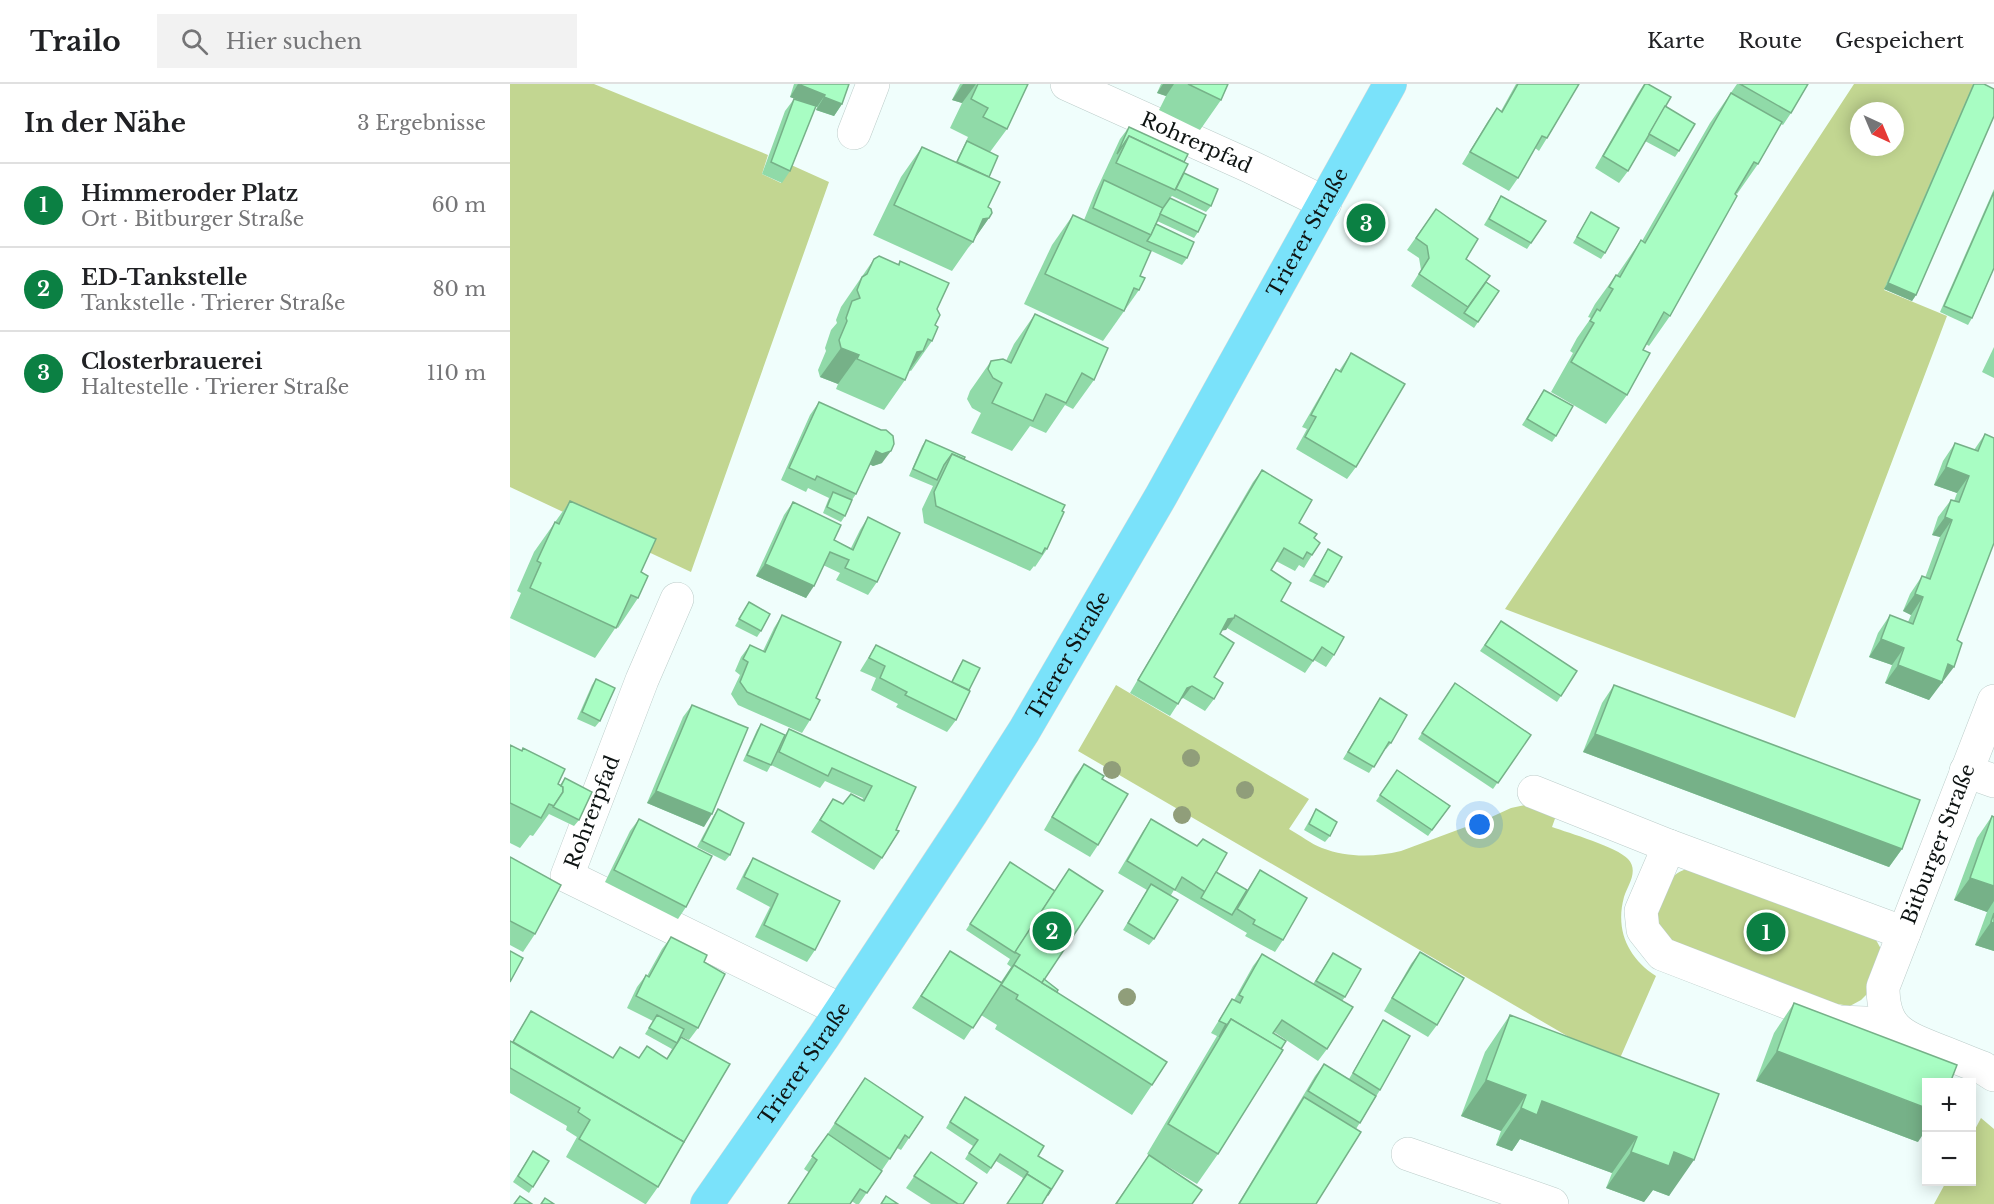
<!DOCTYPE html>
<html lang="de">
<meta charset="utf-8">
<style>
:root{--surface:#fff;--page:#f2f2f2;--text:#202124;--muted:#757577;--line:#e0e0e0;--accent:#0b8043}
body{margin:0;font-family:"Libre Baskerville",serif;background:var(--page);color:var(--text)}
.controls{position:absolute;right:18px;bottom:18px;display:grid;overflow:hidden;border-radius:0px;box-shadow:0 3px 15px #0003}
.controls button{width:54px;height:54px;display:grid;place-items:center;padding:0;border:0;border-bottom:2px solid var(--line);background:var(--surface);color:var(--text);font:30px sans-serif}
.compass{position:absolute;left:1340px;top:18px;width:54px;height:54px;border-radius:50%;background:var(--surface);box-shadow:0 3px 15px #0003;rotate:136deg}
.you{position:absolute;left:970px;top:741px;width:21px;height:21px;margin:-15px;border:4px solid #fff;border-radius:50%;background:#1a73e8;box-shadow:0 0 0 9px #1a73e833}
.badge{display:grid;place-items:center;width:39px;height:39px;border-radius:50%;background:var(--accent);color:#fff;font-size:20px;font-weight:700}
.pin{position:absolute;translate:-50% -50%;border:3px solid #fff;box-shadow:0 2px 6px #0006}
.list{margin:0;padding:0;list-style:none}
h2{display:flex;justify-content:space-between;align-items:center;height:78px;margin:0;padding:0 24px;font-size:26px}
h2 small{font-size:20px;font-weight:400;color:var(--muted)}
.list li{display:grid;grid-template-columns:39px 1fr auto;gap:18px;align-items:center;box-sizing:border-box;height:84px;padding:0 24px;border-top:2px solid var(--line)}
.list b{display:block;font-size:22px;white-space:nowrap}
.list p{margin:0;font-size:20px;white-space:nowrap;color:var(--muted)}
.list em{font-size:20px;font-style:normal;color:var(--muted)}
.icon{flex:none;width:33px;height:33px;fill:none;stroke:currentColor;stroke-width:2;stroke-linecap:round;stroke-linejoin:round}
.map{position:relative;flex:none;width:1484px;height:1120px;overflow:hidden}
header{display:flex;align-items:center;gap:36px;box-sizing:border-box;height:84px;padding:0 30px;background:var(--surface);border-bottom:2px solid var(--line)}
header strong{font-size:28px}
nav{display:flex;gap:33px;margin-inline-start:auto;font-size:21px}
.search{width:420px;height:54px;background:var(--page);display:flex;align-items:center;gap:15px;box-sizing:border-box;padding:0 21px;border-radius:0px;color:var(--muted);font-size:22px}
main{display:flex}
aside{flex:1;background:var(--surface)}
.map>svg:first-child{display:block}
.green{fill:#c2d691;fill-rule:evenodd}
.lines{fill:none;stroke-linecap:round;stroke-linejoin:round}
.minor-casing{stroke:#bccdca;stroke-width:34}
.major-casing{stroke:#d8d9d9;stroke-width:34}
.minor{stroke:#fff;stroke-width:33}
.major{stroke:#7ae2fa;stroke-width:33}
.tree{fill:#909e7a}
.wall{fill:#90daa8}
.shaded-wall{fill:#76b188}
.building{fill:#a8fdc3;stroke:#76b188;stroke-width:1.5}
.labels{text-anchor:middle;stroke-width:5;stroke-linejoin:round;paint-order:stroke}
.street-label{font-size:20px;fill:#0e1413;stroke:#fff}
</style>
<header>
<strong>Trailo</strong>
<div class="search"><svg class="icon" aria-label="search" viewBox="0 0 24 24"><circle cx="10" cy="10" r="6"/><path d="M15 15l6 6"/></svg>Hier suchen</div>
<nav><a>Karte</a><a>Route</a><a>Gespeichert</a></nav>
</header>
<main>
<aside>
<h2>In der Nähe<small>3 Ergebnisse</small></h2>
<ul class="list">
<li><span class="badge">1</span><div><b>Himmeroder Platz</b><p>Ort · Bitburger Straße</p></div><em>60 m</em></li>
<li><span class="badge">2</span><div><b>ED-Tankstelle</b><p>Tankstelle · Trierer Straße</p></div><em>80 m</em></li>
<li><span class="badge">3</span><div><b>Closterbrauerei</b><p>Haltestelle · Trierer Straße</p></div><em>110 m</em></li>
</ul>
</aside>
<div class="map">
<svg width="1484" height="1120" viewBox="0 0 1484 1120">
<rect width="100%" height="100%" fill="#f0fefc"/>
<!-- green -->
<g class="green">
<polygon points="0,0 84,0 258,71 252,90 271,99 279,80 319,98 181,488 0,403"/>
<path d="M1344,0h128l-98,206 63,26 -152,402 -290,-109 197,-293zM1349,27h36v36h-36z"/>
<path d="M606,601l193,114 -20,30c11,6 22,15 33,19 26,10 53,9 79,3l86,-32 24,-11 14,-3 32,8 -5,14c17,6 65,20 76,32 11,12 0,26 -4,38 -9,33 4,61 32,79l-39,89 -539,-314z"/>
<path d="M1182,783l184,73 5,9 -10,41 -10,10 -11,6 -31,-5 -140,-54c-8,-7 -19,-16 -22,-26 -2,-9 11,-39 17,-45 5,-5 12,-7 18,-9z"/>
<polygon points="1471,1034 1484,1045 1484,1120 1424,1120 1436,1098 1462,1098 1462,1051"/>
</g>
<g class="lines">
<defs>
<g id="minor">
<path id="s1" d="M557,0l182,82 76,37"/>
<polyline points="344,49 363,0"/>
<polyline points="167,515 132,596 57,792 331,926"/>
<path d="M1484,617l-111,286c0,41 17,48 52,62 16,6 32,13 48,19l11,7"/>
<polyline points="1456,687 1484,697"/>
<polyline points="1024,708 1159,762 1131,827 1133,846 1152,870 1328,938 1382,940"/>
<polyline points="1159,762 1394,849"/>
<polyline points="898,1070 1042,1120"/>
</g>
<g id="major">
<path id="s2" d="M197,1120l117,-168 147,-222 53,-83 137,-235 229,-412"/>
</g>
</defs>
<!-- minor casing -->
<use href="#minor" class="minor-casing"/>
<!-- major casing -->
<use href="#major" class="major-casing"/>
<!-- minor -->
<use href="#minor" class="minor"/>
<!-- major -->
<use href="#major" class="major"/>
</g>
<!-- trees -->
<g class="tree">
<circle cx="681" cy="674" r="9"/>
<circle cx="602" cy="686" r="9"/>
<circle cx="735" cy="706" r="9"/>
<circle cx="672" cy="731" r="9"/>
<circle cx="617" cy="913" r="9"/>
</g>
<!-- wall -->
<g class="wall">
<polygon points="284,0 339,0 332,20 324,32 306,26 307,23 305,22 280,87 272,99 252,90 275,27 284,15 294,18 280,13"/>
<polygon points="450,0 518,0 497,45 480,68 479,93 479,134 442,187 363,151 391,93 412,63 446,78 458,53 440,44 452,19 442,16"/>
<polygon points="651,0 718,0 711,16 690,46 649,26 656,12 647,9"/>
<polygon points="1006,0 1069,0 1037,54 1029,67 1025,64 1008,94 999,107 952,80 978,37 987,24 991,27"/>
<polygon points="1134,0 1155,22 1169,67 1165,73 1135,57 1118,87 1109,99 1085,84 1127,11"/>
<polygon points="1227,0 1298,0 1281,29 1273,41 1271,40 1248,80 1227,110 1226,109 1160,232 1139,262 1136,260 1133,266 1117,311 1096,340 1041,308 1063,269 1060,267 1067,254 1081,234 1078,233 1085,220 1106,191 1107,191 1131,156 1132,157 1200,39"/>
<polygon points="1463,0 1474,0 1406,211 1402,217 1374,205"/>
<polygon points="619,43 674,78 674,89 701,122 696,128 662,112 660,114 688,148 684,154 647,137 646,140 677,174 672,181 574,136 585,109 610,55"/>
<polygon points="1484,105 1484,184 1462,234 1458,241 1430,228"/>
<polygon points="991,112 1036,137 1017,165 974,141"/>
<polygon points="926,125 956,175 976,198 989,207 964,244 901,202 911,186 909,174 897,166"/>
<polygon points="1081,128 1095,169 1091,175 1063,159"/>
<polygon points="563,131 629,206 593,257 514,220 542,161"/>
<polygon points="364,175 388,180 390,177 427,225 422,257 401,287 399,286 395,296 374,326 326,305 328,300 310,293 308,286 316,267 315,264 321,246 327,239 326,236 331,223"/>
<polygon points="525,230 584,296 563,325 555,321 536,349 520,342 502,367 461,349 471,329 462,324 457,315 460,307 481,277 496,277 504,260"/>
<polygon points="1484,263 1484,294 1472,288"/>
<polygon points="841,269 846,383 837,395 786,365 797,345 792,343 818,298 826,285 829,287"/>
<polygon points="1034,306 1046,352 1042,358 1012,341"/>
<polygon points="309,318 372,379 363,382 360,380 346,410 342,416 335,432 331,438 313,429 319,414 298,404 296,408 271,396 300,331"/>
<polygon points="1475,350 1447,556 1432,600 1430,600 1419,616 1375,599 1382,581 1359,573 1368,549 1380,531 1398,538 1401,531 1393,527 1400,510 1412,492 1415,494 1430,453 1422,451 1428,433 1441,416 1444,417 1447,409 1424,401 1433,377 1445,359 1464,366"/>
<polygon points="416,356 454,375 537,465 525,483 524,482 520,487 414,439 412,425 423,402 399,392 412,362"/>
<polygon points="752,386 789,439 804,454 802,471 794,484 789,481 785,487 766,477 761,486 771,517 824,571 816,583 804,576 795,589 717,544 716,546 712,546 710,550 704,593 704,615 695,627 673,614 671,615 660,632 620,609 743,398"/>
<polygon points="60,417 131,488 128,514 108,544 106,543 85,574 0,534 11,509 7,507 24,468"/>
<polygon points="283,418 324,456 341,464 350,446 358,433 367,498 358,511 326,496 330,489 313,481 296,514 246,492 274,431"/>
<polygon points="818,465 818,498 814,504 799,497"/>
<polygon points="239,518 251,547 247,553 225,542"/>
<polygon points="272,531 306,614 300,636 292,649 228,621 221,610 230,591 225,587 231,573 240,561 253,567 264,544"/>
<polygon points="991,537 1067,587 1047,618 970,567"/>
<polygon points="366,561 441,598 449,582 453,576 459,606 446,636 437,648 386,623 388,620 361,606 366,594 350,587"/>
<polygon points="86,595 90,637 85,643 67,635 82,601"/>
<polygon points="945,599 1021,651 983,705 908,655"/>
<polygon points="1104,601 1392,765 1379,783 1073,668 1092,619"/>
<polygon points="870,614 881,659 876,665 875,665 859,689 833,675"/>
<polygon points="182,621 194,743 137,719 173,633"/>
<polygon points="251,640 275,651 279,645 406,703 372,774 364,786 301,748 323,715 333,720 352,716 353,714 315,697 310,704 261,681 257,688 233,677 247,646"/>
<polygon points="0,661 11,667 13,664 48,700 50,701 55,694 69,736 64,742 39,730 23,752 20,751 10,764 0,759"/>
<polygon points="574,680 592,695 588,761 580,773 534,746 565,692"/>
<polygon points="887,686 940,722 918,752 866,717"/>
<polygon points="208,725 220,771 215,777 187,763 204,731"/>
<polygon points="806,725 820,752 815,758 794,746"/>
<polygon points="1482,732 1484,733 1484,867 1465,861 1477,828 1444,816 1467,754"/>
<polygon points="129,735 176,823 168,835 95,798 120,747"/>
<polygon points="641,735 706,788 731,816 750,786 773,856 765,868 735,852 737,849 664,806 661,811 644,855 639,861 613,846 637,806 608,789 633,747"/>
<polygon points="0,773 25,850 13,868 0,861"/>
<polygon points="243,774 305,866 297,878 245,853 260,823 226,805 235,787"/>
<polygon points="500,778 545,807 559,785 534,895 642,1001 622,1031 485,945 487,941 471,931 454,956 402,924 440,867 491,898 501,883 497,880 500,875 456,846"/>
<polygon points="161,853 194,878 188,944 179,956 170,952 174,1058 148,1103 136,1120 135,1120 56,1073 67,1053 56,1046 57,1042 0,1009 0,957 2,958 21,927 102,974 157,974 162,965 135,950 143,937 117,924 127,903 136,891 137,892 152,865"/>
<polygon points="910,868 927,941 918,953 874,927 901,880"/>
<polygon points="823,869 835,913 832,917 817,965 808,977 764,948 708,1070 687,1100 642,1073 682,1120 605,1120 639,1071 637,1070 707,952 701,949 722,915 724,916 743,882 752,870 803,900"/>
<polygon points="1284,919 1408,1058 1246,997 1264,949"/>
<polygon points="1000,931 1209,1010 1159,1112 1143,1106 1134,1118 1096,1104 1102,1089 1010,1055 1002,1067 986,1061 991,1047 951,1032 975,968"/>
<polygon points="873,936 870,1006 846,1045 806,1120 728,1120 805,992 814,980 839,995"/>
<polygon points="355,994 413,1033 391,1066 387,1064 349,1120 346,1120 294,1085"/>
<polygon points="451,1019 528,1072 538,1111 532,1120 497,1120 513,1094 486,1077 477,1090 455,1075 463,1062 436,1044"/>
<polygon points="23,1067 39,1077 19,1109 3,1098"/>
<polygon points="421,1068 453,1120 421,1120 396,1104"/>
</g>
<!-- shaded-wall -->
<g class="shaded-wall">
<polygon points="288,0 315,11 307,23 280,13"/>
<polygon points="453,0 466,0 452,19 442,16"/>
<polygon points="653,0 664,0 656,12 647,9"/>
<polygon points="314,13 332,20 324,32 306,26"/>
<polygon points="479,134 458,164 463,158 473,135"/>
<polygon points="1378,199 1406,211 1402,217 1374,205"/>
<polygon points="331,264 349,271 328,300 310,293"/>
<polygon points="413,267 393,295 407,268"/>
<polygon points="366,367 381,367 372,379 363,382 357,379"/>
<polygon points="1436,383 1459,392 1447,409 1424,401"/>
<polygon points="1435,433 1442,436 1430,453 1422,451"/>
<polygon points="255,480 304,502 296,514 246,492"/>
<polygon points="1405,510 1413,513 1401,531 1393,527"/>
<polygon points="724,534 716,546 709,547 718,535"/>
<polygon points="1371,555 1394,564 1382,581 1359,573"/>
<polygon points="1438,580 1444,583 1419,616 1375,599 1388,581"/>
<polygon points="682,602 673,614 669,616 677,604"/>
<polygon points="1085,650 1392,765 1379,783 1073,668"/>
<polygon points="146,707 202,730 194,743 137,719"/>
<polygon points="1460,794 1484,802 1484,817 1477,828 1444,816"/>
<polygon points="1481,838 1484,839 1484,867 1465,861"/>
<polygon points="1267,967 1416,1024 1416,1046 1408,1058 1246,997"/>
<polygon points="976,996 1016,1011 991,1047 951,1032"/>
<polygon points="1032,1017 1127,1053 1102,1089 1010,1055 1002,1067 986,1061 1011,1024"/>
<polygon points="1121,1068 1164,1068 1184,1076 1159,1112 1143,1106 1134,1118 1096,1104"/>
</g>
<!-- building -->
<g class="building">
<polygon points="288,0 339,0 332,20 314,13 315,11"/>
<polygon points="468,0 518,0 497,45 473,33 478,24 461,15"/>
<polygon points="678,0 718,0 711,16"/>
<polygon points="1008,0 1069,0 1037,54 1032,52 1008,94 960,68 987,24 992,28"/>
<polygon points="1135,0 1138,0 1161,13 1118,87 1093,72"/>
<polygon points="1230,0 1298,0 1281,29"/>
<polygon points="1464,0 1474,0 1484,5 1484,32 1406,211 1378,199"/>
<polygon points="1221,9 1272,38 1248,80 1244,78 1225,110 1227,112 1160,232 1154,228 1133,266 1140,269 1117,311 1061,278 1084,239 1080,237 1087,225 1090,227 1103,205 1099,203 1106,191 1110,193 1131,156 1135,159"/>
<polygon points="284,15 306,22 280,87 261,78"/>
<polygon points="1155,22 1185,40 1169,67 1139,50"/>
<polygon points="619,43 678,70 674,78 619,52 607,70"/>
<polygon points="619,52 678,80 665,106 606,79"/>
<polygon points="457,57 488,72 479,93 447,78"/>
<polygon points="412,63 490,98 478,123 481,125 482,129 479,134 473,135 463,158 384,121"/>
<polygon points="674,89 708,105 701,122 666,105"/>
<polygon points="594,96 653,124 641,151 583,124"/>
<polygon points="1484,108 1484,184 1462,234 1434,222"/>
<polygon points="991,112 1036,137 1021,159 979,135"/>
<polygon points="660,114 696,131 688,148 650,130 653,124"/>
<polygon points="926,125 968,155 956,175 980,192 958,223 909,190 919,174 917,162 906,154"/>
<polygon points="1081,128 1109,144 1095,169 1067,153"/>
<polygon points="563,131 641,167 630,192 635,194 629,206 624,204 614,227 535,190"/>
<polygon points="646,140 684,158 677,174 637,157 641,151"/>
<polygon points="369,172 389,181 390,177 439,199 427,225 430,231 425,241 428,243 422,257 418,255 413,267 407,268 395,296 347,275 349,271 331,264 329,256 337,237 336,234 342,217 350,214 347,206 352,193 357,190 364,175"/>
<polygon points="976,198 989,207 968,238 954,229"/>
<polygon points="525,230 598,264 584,296 572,289 556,319 536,310 523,337 482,319 492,299 483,294 478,285 481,277 493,275 501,279"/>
<polygon points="841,269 895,300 846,383 795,353 806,333 801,331 826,285 831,288"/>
<polygon points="1034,306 1063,322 1046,352 1017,335"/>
<polygon points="309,318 371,346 376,346 383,352 384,360 381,367 372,370 366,367 346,410 307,392 305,396 279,384"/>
<polygon points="1475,350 1484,354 1484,459 1447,556 1452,559 1444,583 1438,580 1432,598 1388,581 1394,564 1371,555 1380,531 1403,540 1413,513 1405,510 1412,492 1420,495 1442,436 1435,433 1441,416 1449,418 1459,392 1436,383 1445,359 1468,367"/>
<polygon points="416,356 455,373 454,375 442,370 434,381 427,396 403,385"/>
<polygon points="442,370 555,421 552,427 554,428 537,465 535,464 532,470 426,422 424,408"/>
<polygon points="752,386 802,416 789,439 807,450 804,454 810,459 802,471 797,468 793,475 774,464 761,486 781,499 771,517 834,553 824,571 812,563 803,577 725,531 724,534 718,535 710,550 724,559 704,593 713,599 704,615 682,602 677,604 668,620 628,596"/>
<polygon points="323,408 342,416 335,432 317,423"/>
<polygon points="60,417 146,455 131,488 138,492 128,514 121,511 106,544 20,504 31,479 27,477 45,438 49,440"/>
<polygon points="283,418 331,441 324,456 343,466 358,433 390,449 367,498 335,484 339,476 320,468 304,502 255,480"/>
<polygon points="818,465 832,473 818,498 804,491"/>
<polygon points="239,518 260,530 251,547 229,535"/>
<polygon points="272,531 331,558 306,614 310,616 300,636 237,608 230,598 238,578 233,575 240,561 255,568"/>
<polygon points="991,537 1067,587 1051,612 975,561"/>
<polygon points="366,561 460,607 446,636 395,611 397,608 370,594 375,582 359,574"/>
<polygon points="453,576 470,584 459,606 442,598"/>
<polygon points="86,595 105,604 90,637 72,628"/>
<polygon points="945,599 1021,651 988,699 912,649"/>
<polygon points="1104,601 1410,716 1392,765 1085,650"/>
<polygon points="870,614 897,631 881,659 879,658 864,683 838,668"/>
<polygon points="182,621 238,644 202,730 146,707"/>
<polygon points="251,640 275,651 261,681 237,671"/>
<polygon points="279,645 406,703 386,746 389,747 372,774 310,736 323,715 333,720 341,710 354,717 362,702 322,684 318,692 269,668"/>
<polygon points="0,661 12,667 13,664 55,685 48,700 53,703 53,708 44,722 39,720 31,734 0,719"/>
<polygon points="574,680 594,692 592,695 618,710 588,761 542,733"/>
<polygon points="887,686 940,722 922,746 870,711"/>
<polygon points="55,694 82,708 69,736 43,723 53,708 53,703 51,702"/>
<polygon points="208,725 234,739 220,771 192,757"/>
<polygon points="806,725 827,738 820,752 799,740"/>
<polygon points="1482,732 1484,733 1484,802 1460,794"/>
<polygon points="129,735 202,772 176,823 104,786"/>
<polygon points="641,735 687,762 693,755 717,769 695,808 672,793 665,806 617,777"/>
<polygon points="0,773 51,801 25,850 0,837"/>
<polygon points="243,774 330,817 305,866 254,841 268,810 234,793"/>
<polygon points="500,778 545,807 505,869 460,840"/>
<polygon points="559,785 593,807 532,899 504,881 492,899 510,871 505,868"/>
<polygon points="750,786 797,814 773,856 743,840 745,836 727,825"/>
<polygon points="706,788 737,806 722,831 691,814"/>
<polygon points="641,800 668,816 644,855 618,839"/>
<polygon points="1484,829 1484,839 1481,838"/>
<polygon points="161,853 197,871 194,878 215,890 188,944 126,912 136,891 139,893"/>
<polygon points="0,867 13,874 0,898"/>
<polygon points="440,867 492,899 463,944 411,912"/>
<polygon points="910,868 954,894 927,941 882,914"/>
<polygon points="823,869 851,885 835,913 806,897"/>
<polygon points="752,870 843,923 817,965 772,936 763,949 776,957 771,965 721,935 709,953 716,940 709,937 722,915 730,919 733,913 729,911"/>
<polygon points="504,881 657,978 642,1001 506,915 508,911 491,901"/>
<polygon points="534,895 548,906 547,908 532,899"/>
<polygon points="1284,919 1447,981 1440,999 1416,999 1416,1024 1267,967"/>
<polygon points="21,927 103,974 110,963 129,974 137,962 157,975 171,953 220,980 174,1058 3,958"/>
<polygon points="147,931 174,945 167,959 139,944"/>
<polygon points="1000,931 1209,1010 1184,1076 1164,1068 1159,1082 1121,1068 1127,1053 1032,1017 1027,1031 1011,1024 1016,1011 976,996"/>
<polygon points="721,935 773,966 708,1070 658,1040"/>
<polygon points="873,936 900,952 870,1006 843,989"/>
<polygon points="0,957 174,1058 148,1103 69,1055 80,1036 68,1028 70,1024 0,984"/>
<polygon points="814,980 866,1012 850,1039 798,1007"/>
<polygon points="355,994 413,1033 399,1054 395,1051 380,1075 325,1039"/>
<polygon points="455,1013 534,1062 528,1072 553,1087 538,1111 537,1111 541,1105 517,1090 513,1096 518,1088 490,1070 481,1084 459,1069 468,1056 440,1038"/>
<polygon points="794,1013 851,1048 806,1120 729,1120"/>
<polygon points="318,1050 372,1087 357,1109 350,1105 340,1120 278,1120 307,1076 302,1072"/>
<polygon points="23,1067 39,1077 23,1103 8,1092"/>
<polygon points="421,1068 467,1099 453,1120 448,1120 404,1092"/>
<polygon points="639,1071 692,1106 682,1120 606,1120"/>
<polygon points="517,1090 541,1105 532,1120 497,1120"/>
<polygon points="10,1112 22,1120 4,1120"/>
<polygon points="376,1112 388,1120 371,1120"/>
<polygon points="35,1114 44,1120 31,1120"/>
</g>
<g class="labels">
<!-- street labels -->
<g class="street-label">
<text dy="7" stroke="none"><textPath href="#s1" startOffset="142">Rohrerpfad</textPath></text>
<text dy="7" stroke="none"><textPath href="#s2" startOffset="1143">Trierer Straße</textPath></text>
<text dy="7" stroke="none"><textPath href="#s2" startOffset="657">Trierer Straße</textPath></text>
<text transform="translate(82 728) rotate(-69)" y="7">Rohrerpfad</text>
<text transform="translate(1428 760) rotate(-69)" y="7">Bitburger Straße</text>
<text dy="7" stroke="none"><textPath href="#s2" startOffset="171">Trierer Straße</textPath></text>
</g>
</g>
</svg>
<div class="controls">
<button>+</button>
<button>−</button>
</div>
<svg class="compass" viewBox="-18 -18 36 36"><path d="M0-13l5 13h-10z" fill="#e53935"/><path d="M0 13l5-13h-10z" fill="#757577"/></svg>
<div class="you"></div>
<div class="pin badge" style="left:1256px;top:848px">1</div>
<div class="pin badge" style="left:542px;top:847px">2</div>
<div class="pin badge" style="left:856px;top:139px">3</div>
</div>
</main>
